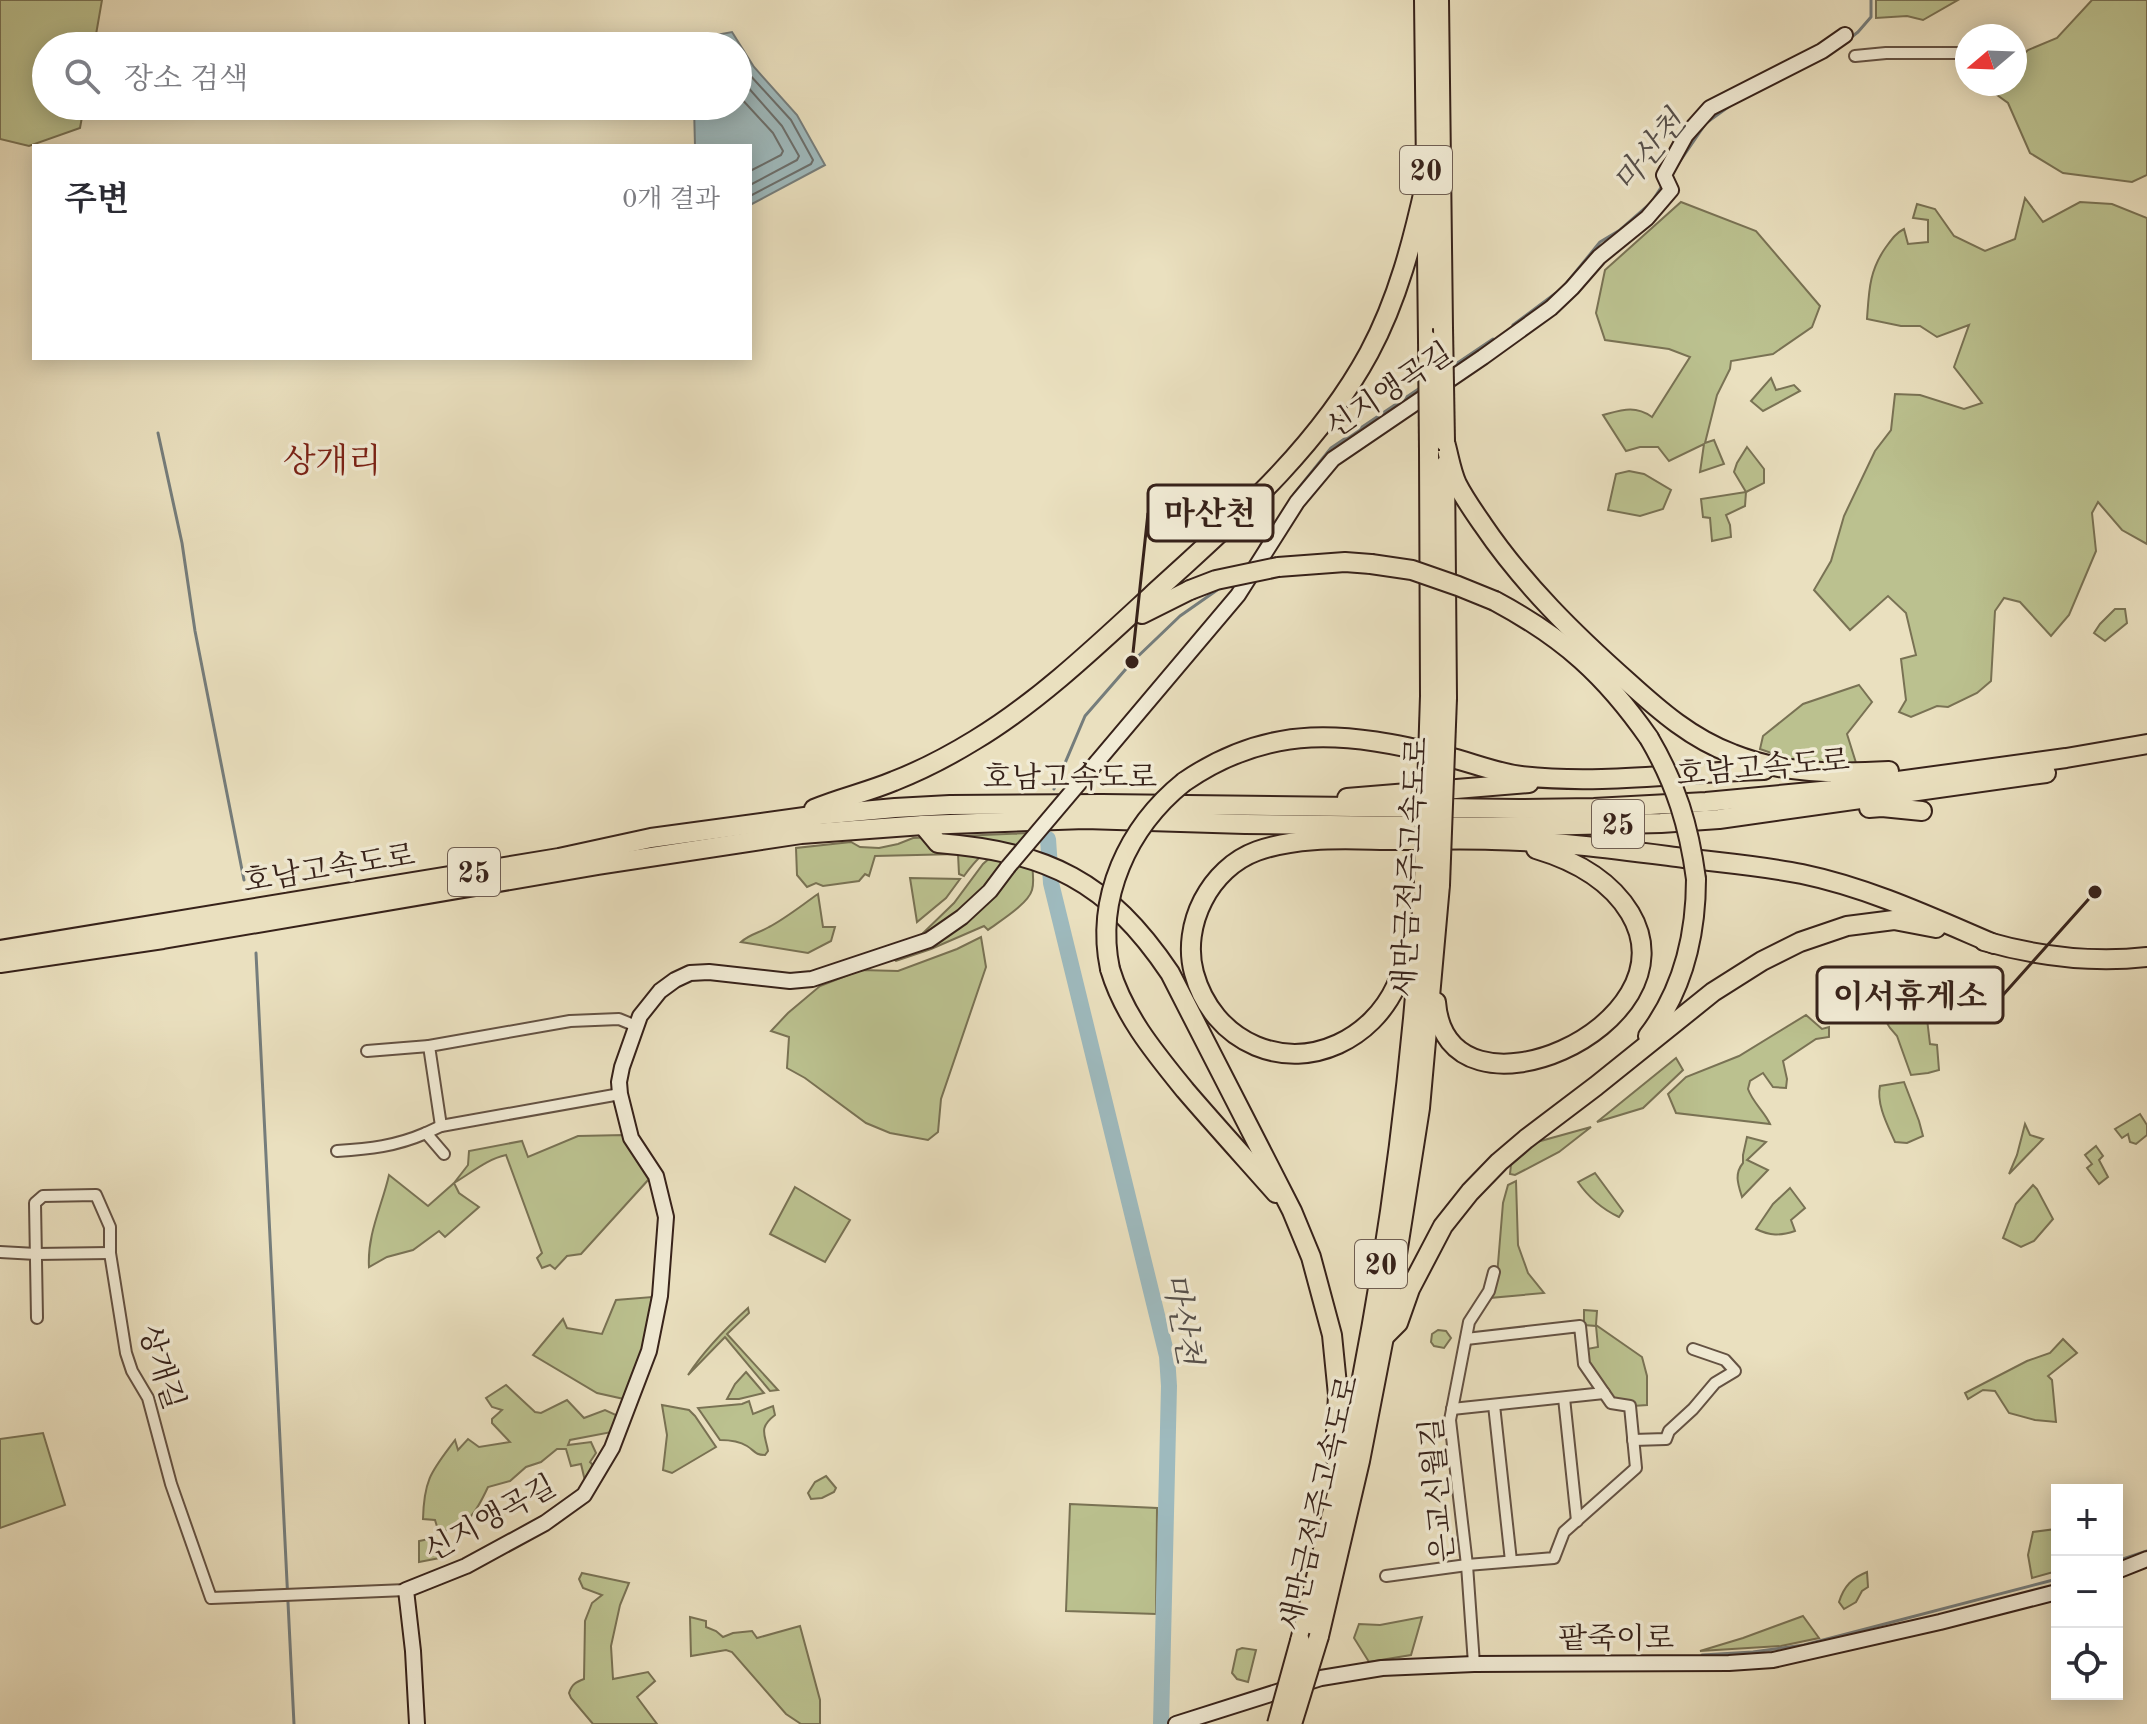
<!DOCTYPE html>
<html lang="ko">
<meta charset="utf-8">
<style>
:root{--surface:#fff;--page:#f2f2f3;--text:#2b2b33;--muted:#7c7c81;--line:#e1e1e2}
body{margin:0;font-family:"Old Standard TT","Noto Serif KR",serif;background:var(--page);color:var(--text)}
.controls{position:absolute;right:24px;bottom:24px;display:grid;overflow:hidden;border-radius:0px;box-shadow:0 4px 20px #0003}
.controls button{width:72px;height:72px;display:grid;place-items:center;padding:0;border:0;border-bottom:2px solid var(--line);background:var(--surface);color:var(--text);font:40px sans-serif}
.compass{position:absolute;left:1955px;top:24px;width:72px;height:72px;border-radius:50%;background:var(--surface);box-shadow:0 4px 20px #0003;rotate:251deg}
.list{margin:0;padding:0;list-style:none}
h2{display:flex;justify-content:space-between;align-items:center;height:104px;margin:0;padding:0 32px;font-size:34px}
h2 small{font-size:26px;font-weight:400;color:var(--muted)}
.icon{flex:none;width:44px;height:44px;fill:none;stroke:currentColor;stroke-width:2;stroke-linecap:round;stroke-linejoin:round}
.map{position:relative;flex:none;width:2147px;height:1724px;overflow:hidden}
.search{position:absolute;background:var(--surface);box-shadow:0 4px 20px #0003;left:32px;top:32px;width:720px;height:88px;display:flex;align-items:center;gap:20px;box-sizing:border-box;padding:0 28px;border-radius:44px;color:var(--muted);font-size:30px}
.panel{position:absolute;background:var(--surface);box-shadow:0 4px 20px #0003;left:32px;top:144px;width:720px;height:216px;border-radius:0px}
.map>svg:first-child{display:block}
.green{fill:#bbc18f;stroke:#797254;stroke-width:2}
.water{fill:#9ebabe;stroke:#757d7c;stroke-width:2}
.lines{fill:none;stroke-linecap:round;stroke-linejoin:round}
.shore{stroke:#6a6e6c;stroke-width:2}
.stream{stroke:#757d7c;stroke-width:3}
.river{stroke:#9ebabe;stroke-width:16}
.street-casing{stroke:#645243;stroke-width:14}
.secondary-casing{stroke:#37221a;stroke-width:18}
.highway-casing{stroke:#37221a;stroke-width:22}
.street{stroke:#f1ebd5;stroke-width:10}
.secondary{stroke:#f1ebd5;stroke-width:14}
.highway{stroke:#eae0bf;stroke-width:18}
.secondary-bridge-casing{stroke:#37221a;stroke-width:18;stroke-linecap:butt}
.highway-bridge-casing{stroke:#37221a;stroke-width:22;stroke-linecap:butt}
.secondary-bridge{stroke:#f1ebd5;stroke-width:14}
.highway-bridge{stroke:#eae0bf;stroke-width:18}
.labels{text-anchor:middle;stroke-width:7;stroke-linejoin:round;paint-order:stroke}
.shield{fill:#f1ebd5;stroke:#6f5e52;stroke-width:2}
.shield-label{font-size:28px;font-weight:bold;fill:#37221a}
.street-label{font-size:30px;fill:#37221a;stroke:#f1ebd5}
.water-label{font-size:32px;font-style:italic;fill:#56504b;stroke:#f1ebd5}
.quarter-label{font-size:34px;fill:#7a1f14;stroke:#f1ebd5}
.leader{fill:none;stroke:#37221a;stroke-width:3}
.callout-dot{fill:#37221a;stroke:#f1ebd5;stroke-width:3}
.callout{fill:#f1ebd5;stroke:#37221a;stroke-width:3}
.callout-label{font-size:32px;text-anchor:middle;font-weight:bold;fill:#37221a}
</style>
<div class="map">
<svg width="2147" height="1724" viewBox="0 0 2147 1724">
<rect width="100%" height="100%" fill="#eae0bf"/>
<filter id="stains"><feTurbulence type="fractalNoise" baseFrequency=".0025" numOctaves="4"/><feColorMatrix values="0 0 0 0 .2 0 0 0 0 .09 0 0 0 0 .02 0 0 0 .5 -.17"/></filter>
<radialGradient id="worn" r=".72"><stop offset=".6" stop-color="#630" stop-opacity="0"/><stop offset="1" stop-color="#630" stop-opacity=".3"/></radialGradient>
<!-- green -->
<g class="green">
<polygon points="0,0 102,0 94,46 46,46 46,106 84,106 80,128 29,146 0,139"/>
<polygon points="1876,0 1958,0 1923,20 1907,16 1876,18"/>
<polygon points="2092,0 2147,0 2147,175 2132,182 2063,173 2030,153 2008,103 1997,95 2003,84 2015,84 2015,62 2028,50 2057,38"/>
<path d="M2025,198l18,24 37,-20 32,2 35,14v326l-25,-14 -24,-28 -6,11 4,38 -27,64 -18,21 -31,-34 -16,-4 -9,13 -4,70 -14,12 -29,14 -11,-1 -26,11 -12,-5 7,-12 -5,-41 15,-4 -10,-42 -18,-17 -38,34 -36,-40 17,-29 13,-45 31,-65 16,-21 4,-36 25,1 44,14 18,-6 -28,-36 15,-42 -32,12 -17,-11h-19l-34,-7c2,-28 2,-48 19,-72 6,-8 10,-14 18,-18l4,15 20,-2v-22l-15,-2 4,-14 18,5 19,27 31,15 30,-12z"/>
<path d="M1681,202l75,29 64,75 -8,21 -39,27 -42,7 -1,8 -13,26 -12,48 9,-3 10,24 -24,8 4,-28 -35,17 -11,-14h-18l-14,4 -23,-36c19,-5 32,-10 49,2l38,-60 -21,-8 -64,-9 -9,-27 9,-43z"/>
<polygon points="1771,378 1776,390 1794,385 1800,391 1763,411 1751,401"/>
<polygon points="1747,447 1764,469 1764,483 1746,492 1745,506 1726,515 1730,525 1731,537 1712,541 1710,518 1703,517 1701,499 1746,492 1734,472 1737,463"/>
<polygon points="1629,471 1644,474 1671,490 1663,509 1640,516 1608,510 1616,474"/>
<polygon points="2115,609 2125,609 2127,623 2105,641 2094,633 2100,624"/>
<polygon points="1859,685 1872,702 1847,734 1857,766 1820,770 1760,749 1763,736 1803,704"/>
<path d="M1030,833l-12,14c-32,3 -34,2 -54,29l-5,-2 -1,-20 -83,2 -6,20 -4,-2 -6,7 -36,5 -7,-3 -9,4 -10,-12 -1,-27 55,-6 9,5 19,1 19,-4 15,-6z"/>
<path d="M992,856l14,5c-19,23 -55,67 -84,73l32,-31 29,-39z"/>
<path d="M1027,856l4,1c1,10 4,23 1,33 -4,14 -32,31 -44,40l-4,-4 -53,23 -35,12 -4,-3 73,-34 18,-17z"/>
<polygon points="910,878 960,879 946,898 917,922"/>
<path d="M818,894l5,33h12l-4,14 -23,12 -67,-11c9,-8 18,-9 28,-15 17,-9 33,-22 49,-33z"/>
<polygon points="981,937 986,967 941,1099 938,1132 928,1140 890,1133 866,1123 805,1078 787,1068 789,1037 771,1031 788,1013 820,986 861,970 898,971 957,949"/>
<polygon points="1925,976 1936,981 1956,983 1953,999 1924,1006 1917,1016 1927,1019 1930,1044 1937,1045 1939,1070 1928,1073 1911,1075 1897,1036 1890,1028 1864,986"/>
<path d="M1806,1015l16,14 7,-2v10l-13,2 -33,22 4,18 -1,9 -13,-1 -10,-14 -13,8 -2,8c5,14 16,22 22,35l-94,-11 -8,-19 18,-17 53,-21z"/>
<polygon points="1676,1058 1683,1070 1643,1108 1597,1122"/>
<path d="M1904,1082l15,39 4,15 -16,7 -12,-1c-7,-16 -19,-38 -15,-56z"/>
<polygon points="2140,1114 2147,1125 2147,1135 2136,1144 2130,1142 2128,1134 2122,1138 2115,1129"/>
<polygon points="2025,1124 2030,1135 2043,1139 2009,1174 2017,1155"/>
<polygon points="1591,1127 1559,1152 1515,1175 1510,1174 1511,1165 1537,1142"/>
<path d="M624,1135l25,44 -68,75 -14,2 -12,13 -5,-4 -8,3 -5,-10 5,-5 -36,-98c-19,4 -35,18 -52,28l5,10 20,14 -34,30 -6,-6 -26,19 -26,7 -18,10c-2,-33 13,-61 20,-92l39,31 26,-23 14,-18 1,-14 53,-10 6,16 50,-21z"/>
<path d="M1747,1137l19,5 -19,18 21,10 -26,27c-4,-13 -8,-23 1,-34v-8z"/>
<polygon points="2096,1146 2103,1156 2099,1160 2108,1177 2099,1184 2087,1168 2092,1164 2085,1155"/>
<path d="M1595,1173l28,38 -4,6c-17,-8 -30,-19 -41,-35z"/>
<polygon points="1516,1181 1518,1245 1528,1273 1544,1293 1489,1298 1497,1276 1503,1203 1508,1185"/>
<polygon points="2033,1185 2037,1189 2053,1219 2034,1241 2021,1247 2003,1238 2016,1204"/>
<polygon points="795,1187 850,1220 825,1262 770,1234"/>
<path d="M1790,1188l15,20 -14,12 4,11c-15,5 -25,5 -39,-2l17,-25z"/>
<path d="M652,1297c-2,36 -15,69 -28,102l-27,-6 -64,-38 30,-36 4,9 35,6 14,-34z"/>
<path d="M748,1308l1,5 -22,21 51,56 -8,1 -45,-54 -37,38c17,-26 37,-46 60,-67z"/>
<polygon points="1584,1310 1597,1311 1596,1325 1642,1357 1647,1376 1647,1405 1633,1406 1632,1402 1612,1398 1588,1363 1587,1349 1598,1347 1596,1326 1584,1325"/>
<polygon points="1438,1330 1446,1331 1451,1338 1444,1348 1434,1346 1431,1342 1432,1334"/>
<polygon points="2063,1339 2077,1353 2048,1376 2052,1380 2056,1422 2035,1420 2009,1413 1995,1391 1983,1390 1968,1399 1965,1393 2027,1361 2050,1353"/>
<polygon points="746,1372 764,1393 739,1399 727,1399 735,1384"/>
<path d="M506,1385l29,27 6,1 26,-13 17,18 21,-8 11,5 -4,17 -42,8 -2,5 23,-3 5,11 -6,9 5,5 -10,14 -4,-17 -10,2 -5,-17h-9l-16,13 -15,5 -16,14 -22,6c-14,30 -18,35 -49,46l-4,-13 -12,-1c1,-41 9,-48 32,-79l3,10 10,-11 11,8 31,-5 -18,-19v-4l10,-9 -10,-3 -6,-9z"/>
<path d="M749,1401l4,13 20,-8 2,9c-17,13 -10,19 -7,36l-3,4c-10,0 -10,-4 -18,-9 -8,-5 -17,-6 -27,-6l-22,-32 44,-4z"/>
<polygon points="662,1405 689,1410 695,1416 716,1447 672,1473 663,1470 667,1435"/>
<polygon points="43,1433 65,1505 0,1528 0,1439"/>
<polygon points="826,1476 836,1488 834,1492 822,1498 811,1499 808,1493 815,1482"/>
<polygon points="1070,1504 1157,1508 1156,1614 1066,1611"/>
<polygon points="2056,1529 2057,1571 2032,1578 2028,1555 2033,1532"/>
<polygon points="434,1538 440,1558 419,1562 419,1541"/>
<path d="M1867,1572l1,15 -6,4 -6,11 -12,7 -5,-7c5,-16 13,-24 28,-30z"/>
<path d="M582,1573l47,10 -9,22 -9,41 2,33 35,-7 7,9 -18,16 20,27h-64l-22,-26 -2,-5c3,-9 7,-11 15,-14l1,-58 7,-18 10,-8 -19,-7 -4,-9z"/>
<polygon points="1803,1616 1819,1638 1781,1646 1700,1651 1743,1638"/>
<polygon points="690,1617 706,1621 706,1627 716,1631 723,1637 733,1633 752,1631 757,1638 800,1626 820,1700 820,1724 801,1724 786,1714 732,1652 726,1650 691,1656"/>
<polygon points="1422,1617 1411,1655 1369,1662 1354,1638 1359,1624 1380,1625"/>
<polygon points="1242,1648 1256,1650 1248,1682 1237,1679 1232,1673 1237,1650"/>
</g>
<!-- water -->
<polygon class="water" points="732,32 754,67 797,115 825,165 750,205 750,146 695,146 694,106 738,106 738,46 677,46 677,42"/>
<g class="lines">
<!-- shore -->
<g class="shore">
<polyline points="738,57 748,73 791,120 813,160 811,164 750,196"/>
<polyline points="738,76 782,126 799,156 797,160 750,185"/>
<polyline points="738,95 773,133 783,151 781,155 750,171"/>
</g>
<!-- stream -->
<g class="stream">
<polyline points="1849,39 1858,32 1871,17 1871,0"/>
<polyline points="1676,167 1706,123 1731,105"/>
<polyline points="1565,285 1600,242 1620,230 1651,203 1662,186"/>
<polyline points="1513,325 1556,293"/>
<polyline points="1450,368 1493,339"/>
<polyline points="158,433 182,543 195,631 244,880"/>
<polyline points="1294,494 1331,448 1420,388"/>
<polyline points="1257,553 1266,534"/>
<polyline points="1054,789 1085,716 1132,662 1180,616 1220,588"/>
<polyline points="256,953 294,1724"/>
<polyline points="2117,1561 2147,1551"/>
<polyline points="1702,1655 1753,1652 1804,1645 2057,1579"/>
</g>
<!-- river -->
<polyline class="river" points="1048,839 1051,883 1167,1356 1169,1386 1161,1724"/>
<defs>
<g id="street">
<polyline points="1855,56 1886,53 1962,53"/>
<polyline points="367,1051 429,1046"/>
<polyline points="441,1126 429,1046 570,1021 619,1019 636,1026"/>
<path d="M337,1151c33,-2 59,-5 89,-18"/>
<polyline points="444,1154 426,1133 441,1126 620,1094"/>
<polyline points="0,1252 36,1254 110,1253"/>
<polyline points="37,1318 35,1203 43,1196 96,1195 110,1227 110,1253 126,1353 132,1371 148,1398 171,1484 211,1598 406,1590"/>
<polyline points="1564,1398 1577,1521"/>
<polyline points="1494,1405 1511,1561"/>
<polyline points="1452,1409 1604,1393"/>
<polyline points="1633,1440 1666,1439 1669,1431 1693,1409 1715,1383 1735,1371 1725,1360 1693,1349"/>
<polyline points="1386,1576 1467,1565 1554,1558 1564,1532 1636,1468 1630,1406 1611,1403 1584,1364 1580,1326 1466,1339"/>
<polyline points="1474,1664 1467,1565 1450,1420 1469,1322 1489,1291 1494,1272"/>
</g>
<g id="secondary">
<polyline points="1097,762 1238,595 1297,502 1333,459 1483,357 1551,308 1572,288 1599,257 1647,218 1671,190 1664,175 1686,135 1710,108 1822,51 1845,35"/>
<polyline points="2117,1571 2147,1559"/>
<polyline points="417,1724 413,1651 406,1590 466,1566 545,1523 584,1495 612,1448 649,1351 660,1296 666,1217 656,1176 631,1138 620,1094 619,1082 622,1067 640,1016 660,991 675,980 690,973 709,972 790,981 812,979 929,940 962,917 990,891 1008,867"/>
<polyline points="1176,1724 1321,1678 1382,1668 1474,1664 1729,1663 1773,1660 1940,1622 2057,1592"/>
</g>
<g id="highway">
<polyline points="1424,0 1428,340"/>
<polyline points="1439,0 1443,328"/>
<path d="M1445,442c4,14 6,29 12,42 7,14 17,28 26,41 40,59 92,110 145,157 32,29 64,57 105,72 50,20 103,20 156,17"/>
<polyline points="1429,451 1430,696"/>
<polyline points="1445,465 1447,698"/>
<polyline points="1278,567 1345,562 1371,564"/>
<path d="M1495,601c69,37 110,74 154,137"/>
<polyline points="1142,614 1190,590"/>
<path d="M1184,782c87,-60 164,-50 261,-26 25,6 51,17 76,20 81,9 162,-4 243,-6"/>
<polyline points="1347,798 1529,783"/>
<polyline points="1869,808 1882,807 1922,811"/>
<path d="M814,809c26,-11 54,-17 80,-28 28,-11 55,-25 81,-41 62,-37 124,-96 177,-145 80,-73 165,-146 217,-242 29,-54 44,-113 57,-172"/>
<path d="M923,825l15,18c110,9 170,38 232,130l122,238 19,46 21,78 6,60 -3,56 5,30"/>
<path d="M1421,923c-9,20 -15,43 -25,63 -24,52 -84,83 -140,60 -31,-13 -53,-40 -62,-73 -13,-48 16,-105 63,-122 45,-16 95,-11 142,-11 31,0 62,-1 93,0 64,1 129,10 192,18 39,5 79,8 118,16 67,14 129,43 192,70"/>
<path d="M1984,941c52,15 109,22 163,16"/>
<polyline points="0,950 559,858 651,838 819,815 895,808 950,805 1102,804 1519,809 1594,808 1706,802 1832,790 2066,758 2147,744"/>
<polyline points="0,963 163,939 598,865 801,834 923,825 1085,819 1245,824 1493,827 1661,823 1719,819 2046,773"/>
<path d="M1110,969c14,47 45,84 75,121 30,35 61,69 91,103"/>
<path d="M1436,1002c10,134 262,24 194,-89 -20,-33 -57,-53 -94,-64"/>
<path d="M1648,1036c35,-46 48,-100 48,-157"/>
<polyline points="1384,1337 1398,1323 1410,1289 1443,1226 1470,1192 1499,1162 1526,1139 1596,1086 1713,992 1762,961 1800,942 1847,926 1894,920 1936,928"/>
<polyline points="1319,1636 1360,1461 1384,1337 1420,1108 1440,885"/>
<path d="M1300,1641c13,-53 27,-106 40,-159 45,-197 71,-400 84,-601"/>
</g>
</defs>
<!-- street casing -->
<use href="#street" class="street-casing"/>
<!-- secondary casing -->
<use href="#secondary" class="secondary-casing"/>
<!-- highway casing -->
<use href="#highway" class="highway-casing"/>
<!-- street -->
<use href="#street" class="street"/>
<!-- secondary -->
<use href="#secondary" class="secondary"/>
<!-- highway -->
<use href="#highway" class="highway"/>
<defs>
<polyline id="secondary-bridge" points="1008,867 1097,762"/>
<g id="highway-bridge">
<polyline points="1443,328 1445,442"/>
<polyline points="1428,340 1429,451"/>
<polyline points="1371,564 1412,570 1458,586 1495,601"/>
<polyline points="1190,590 1216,580 1278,567"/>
<path d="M1649,738c27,46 40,88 47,141"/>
<polyline points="1424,881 1430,696"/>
<polyline points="1440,885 1447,698"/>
<path d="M1110,969c-15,-71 18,-142 74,-187"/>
<polyline points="1277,1724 1300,1641"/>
<polyline points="1292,1724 1319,1636"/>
</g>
</defs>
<!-- secondary-bridge casing -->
<use href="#secondary-bridge" class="secondary-bridge-casing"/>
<!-- highway-bridge casing -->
<use href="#highway-bridge" class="highway-bridge-casing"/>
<!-- secondary-bridge -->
<use href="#secondary-bridge" class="secondary-bridge"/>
<!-- highway-bridge -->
<use href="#highway-bridge" class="highway-bridge"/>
</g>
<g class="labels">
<!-- shield labels -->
<g class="shield">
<rect x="1400" y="146" width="52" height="48" rx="6"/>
<rect x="1592" y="800" width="52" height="48" rx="6"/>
<rect x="448" y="848" width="52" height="48" rx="6"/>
<rect x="1355" y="1240" width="52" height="48" rx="6"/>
</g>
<g class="shield-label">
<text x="1426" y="180">20</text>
<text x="1618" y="834">25</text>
<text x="474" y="882">25</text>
<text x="1381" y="1274">20</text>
</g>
<!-- street labels -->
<g class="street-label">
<text transform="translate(1389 390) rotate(-34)" y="10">신지앵곡길</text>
<text transform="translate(1763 767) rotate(-5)" y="10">호남고속도로</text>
<text x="1070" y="787">호남고속도로</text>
<text transform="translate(1410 867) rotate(-87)" y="10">새만금전주고속도로</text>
<text transform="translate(329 868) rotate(-9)" y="10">호남고속도로</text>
<text transform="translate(162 1367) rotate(72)" y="10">상개길</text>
<text transform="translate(1437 1490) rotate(-95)" y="10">은교신월길</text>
<text transform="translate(1319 1503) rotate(-77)" y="10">새만금전주고속도로</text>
<text transform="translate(490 1518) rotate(-29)" y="10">신지앵곡길</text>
<text x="1616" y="1648">팥죽이로</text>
</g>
<!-- water labels -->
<g class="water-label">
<text transform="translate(1649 151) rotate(-51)" y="11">마산천</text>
<text transform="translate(1183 1319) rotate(80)" y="11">마산천</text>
</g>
<!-- quarter labels -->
<g class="quarter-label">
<text x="332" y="472">상개리</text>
</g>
</g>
<!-- callouts -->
<path class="leader" d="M1132 662L1148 513M2095 892L2003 995"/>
<g class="callout-dot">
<circle cx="1132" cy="662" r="8"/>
<circle cx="2095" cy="892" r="8"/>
</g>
<g class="callout">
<rect x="1148" y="485" width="125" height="56" rx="8"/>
<rect x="1817" y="967" width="186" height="56" rx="8"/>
</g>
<g class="callout-label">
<text x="1210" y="524">마산천</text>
<text x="1910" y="1007">이서휴게소</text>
</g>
<rect width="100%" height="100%" filter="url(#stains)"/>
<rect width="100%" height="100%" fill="url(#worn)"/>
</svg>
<div class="controls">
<button>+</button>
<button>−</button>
<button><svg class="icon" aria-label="locate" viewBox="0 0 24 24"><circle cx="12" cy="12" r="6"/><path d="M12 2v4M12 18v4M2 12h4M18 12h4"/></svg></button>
</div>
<svg class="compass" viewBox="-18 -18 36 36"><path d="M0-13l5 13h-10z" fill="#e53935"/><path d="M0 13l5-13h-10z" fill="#7c7c81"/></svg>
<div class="search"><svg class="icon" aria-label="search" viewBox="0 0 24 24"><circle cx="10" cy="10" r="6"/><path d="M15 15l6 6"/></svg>장소 검색</div>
<section class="panel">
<h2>주변<small>0개 결과</small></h2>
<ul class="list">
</ul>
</section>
</div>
